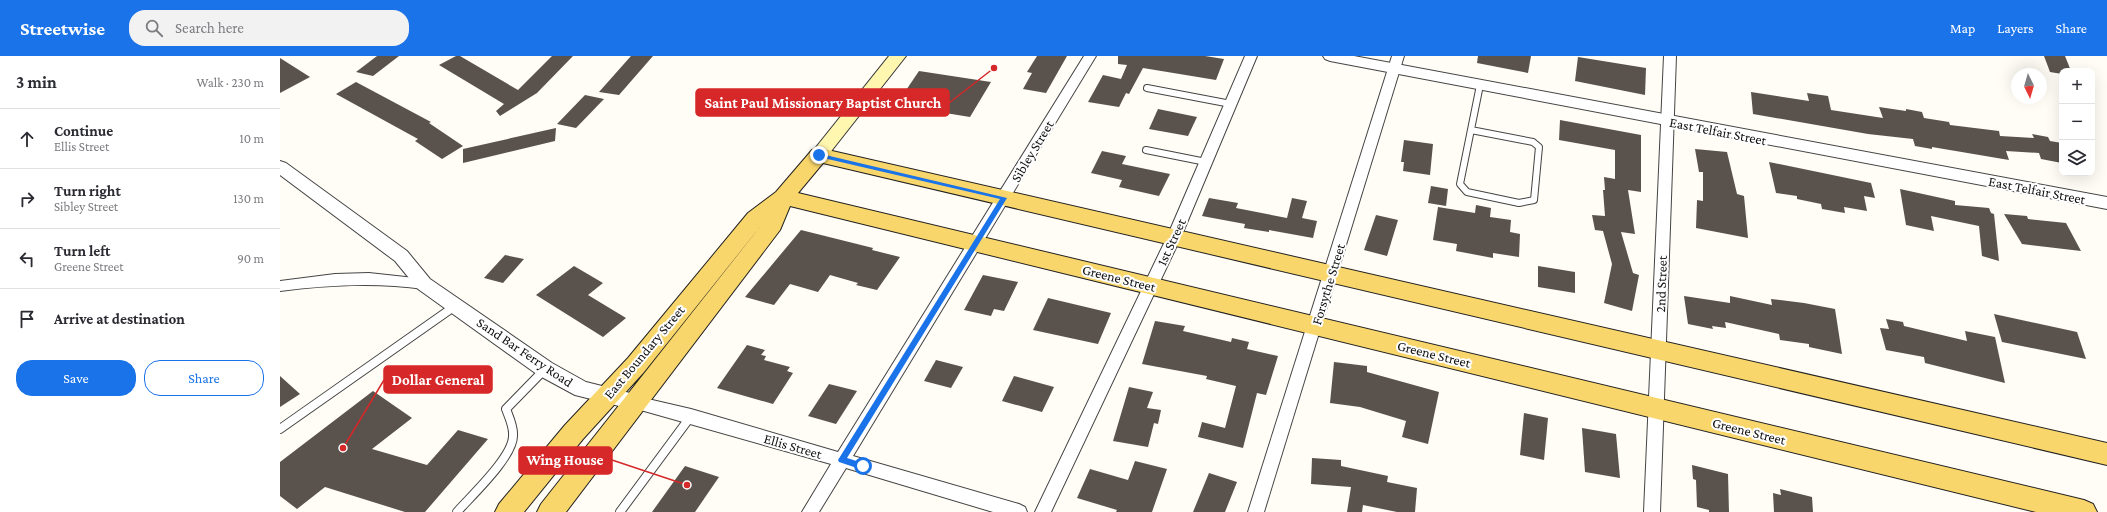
<!DOCTYPE html>
<meta charset="utf-8">
<style>
:root{--surface:#fff;--page:#f2f2f3;--text:#2b2b33;--muted:#7c7c81;--line:#e1e1e2;--accent:#1a73e8}
body{margin:0;font-family:"Crimson Pro",serif;background:var(--page);color:var(--text)}
.controls{position:absolute;right:12px;top:12px;display:grid;overflow:hidden;border-radius:8px;box-shadow:0 4px 16px #0002}
.controls button{width:36px;height:36px;display:grid;place-items:center;padding:0;border:0;border-bottom:1px solid var(--line);background:var(--surface);color:var(--text);font:20px sans-serif}
.compass{position:absolute;left:1731px;top:12px;width:36px;height:36px;border-radius:50%;background:var(--surface);box-shadow:0 4px 16px #0002;rotate:175deg}
.stop{position:absolute;width:12px;height:12px;margin:-9px;border:3px solid #1a73e8;border-radius:50%;background:#fff}
.stop.end{background:#1a73e8;border-color:#fff;box-shadow:0 1px 4px #0008}
.list{margin:0;padding:0;list-style:none}
h2{display:flex;justify-content:space-between;align-items:center;height:52px;margin:0;padding:0 16px;font-size:17px}
h2 small{font-size:13px;font-weight:400;color:var(--muted)}
.list li{display:grid;grid-template-columns:26px 1fr auto;gap:12px;align-items:center;box-sizing:border-box;height:60px;padding:0 16px;border-top:1px solid var(--line)}
.list b{display:block;font-size:15px;white-space:nowrap}
.list p{margin:0;font-size:13px;white-space:nowrap;color:var(--muted)}
.list em{font-size:13px;font-style:normal;color:var(--muted)}
.actions{display:flex;gap:8px;padding:12px 16px}
.actions a{flex:1;padding:9px 0;border:1px solid var(--accent);border-radius:16px;text-align:center;font-size:14px;color:var(--accent)}
.actions .main{background:var(--accent);color:#fff}
.icon{flex:none;width:22px;height:22px;fill:none;stroke:currentColor;stroke-width:2;stroke-linecap:round;stroke-linejoin:round}
.map{position:relative;flex:none;width:1827px;height:456px;overflow:hidden}
header{display:flex;align-items:center;gap:24px;box-sizing:border-box;height:56px;padding:0 20px;background:var(--accent);color:#fff}
header strong{font-size:19px}
nav{display:flex;gap:22px;margin-inline-start:auto;font-size:14px}
.search{width:280px;height:36px;background:var(--page);display:flex;align-items:center;gap:10px;box-sizing:border-box;padding:0 14px;border-radius:16px;color:var(--muted);font-size:15px}
main{display:flex}
aside{flex:1;background:var(--surface)}
.map>svg:first-child{display:block}
.building{fill:#5a524d}
.lines{fill:none;stroke-linecap:round;stroke-linejoin:round}
.service-far1-casing{stroke:#444;stroke-width:8}
.service-casing{stroke:#444;stroke-width:10}
.minor-casing{stroke:#444;stroke-width:2}
.tertiary-casing{stroke:#444;stroke-width:2}
.secondary-casing{stroke:#333;stroke-width:2}
.primary-casing{stroke:#222;stroke-width:2}
.service-far1{stroke:#fff;stroke-width:6}
.service{stroke:#fff;stroke-width:8}
.minor{fill:#fff;fill-rule:evenodd}
.tertiary{fill:#fff;fill-rule:evenodd}
.secondary{fill:#fff6b0;fill-rule:evenodd}
.primary{fill:#f9d66b;fill-rule:evenodd}
.route{fill:#1a73e8}
.labels{text-anchor:middle;stroke-width:4;stroke-linejoin:round;paint-order:stroke}
.street-label{font-size:14px;fill:#111;stroke:#fff}
.leader{fill:none;stroke:#d62828;stroke-width:1.5}
.callout-dot{fill:#d62828;stroke:#fff;stroke-width:1.5}
.callout{fill:#d62828;stroke:#d62828;stroke-width:1.5}
.callout-label{font-size:15px;text-anchor:middle;font-weight:bold;fill:#fff}
</style>
<header>
<strong>Streetwise</strong>
<div class="search"><svg class="icon" aria-label="search" viewBox="0 0 24 24"><circle cx="10" cy="10" r="6"/><path d="M15 15l6 6"/></svg>Search here</div>
<nav><a>Map</a><a>Layers</a><a>Share</a></nav>
</header>
<main>
<aside>
<h2>3 min<small>Walk · 230 m</small></h2>
<ul class="list">
<li><svg class="icon" aria-label="ahead" viewBox="0 0 24 24"><path d="M12 20V5M6 11l6-6 6 6"/></svg><div><b>Continue</b><p>Ellis Street</p></div><em>10 m</em></li>
<li><svg class="icon" aria-label="right" viewBox="0 0 24 24"><path d="M7 20v-9h11M14 6l5 5-5 5"/></svg><div><b>Turn right</b><p>Sibley Street</p></div><em>130 m</em></li>
<li><svg class="icon" aria-label="left" viewBox="0 0 24 24"><path d="M17 20v-9H6M10 6l-5 5 5 5"/></svg><div><b>Turn left</b><p>Greene Street</p></div><em>90 m</em></li>
<li><svg class="icon" aria-label="arrive" viewBox="0 0 24 24"><path d="M6 21V4h12l-3 4 3 4H6"/></svg><div><b>Arrive at destination</b></div></li>
</ul>
<div class="actions"><a class="main">Save</a><a>Share</a></div>
</aside>
<div class="map">
<svg width="1827" height="456" viewBox="0 0 1827 456">
<rect width="100%" height="100%" fill="#fffdf5"/>
<!-- building -->
<g class="building">
<polygon points="97,0 119,0 93,20 76,16"/>
<polygon points="176,0 180,0 238,34 272,0 293,0 257,37 220,60 216,55 224,48 159,9"/>
<polygon points="351,0 373,0 339,39 319,36"/>
<polygon points="757,0 787,0 766,37 743,33 752,17 747,16"/>
<polygon points="838,0 925,0 944,3 936,24 863,12 849,38 846,37 839,51 808,46 823,19 841,23 847,9 838,8"/>
<polygon points="1198,0 1251,0 1248,17 1197,7"/>
<polygon points="1764,0 1785,0 1791,15 1782,15 1782,18 1770,16"/>
<polygon points="1298,1 1366,12 1365,39 1295,25"/>
<polygon points="0,2 30,21 0,37"/>
<polygon points="639,15 711,26 690,61 616,49"/>
<polygon points="76,26 151,66 149,67 183,90 162,103 135,85 138,83 56,38"/>
<polygon points="1471,36 1529,45 1527,37 1548,40 1551,54 1603,62 1599,51 1626,55 1626,53 1642,56 1644,62 1669,66 1670,69 1719,75 1720,80 1754,82 1752,78 1768,81 1770,85 1782,87 1782,107 1761,103 1759,97 1726,95 1729,104 1652,91 1652,93 1635,90 1633,83 1588,78 1473,58"/>
<polygon points="305,39 324,43 296,72 277,68"/>
<polygon points="878,53 917,61 908,80 869,73"/>
<polygon points="1280,64 1361,79 1361,136 1348,134 1355,178 1341,176 1353,217 1359,219 1352,255 1324,247 1332,208 1323,175 1315,174 1312,159 1325,160 1323,134 1325,134 1324,121 1335,123 1335,94 1279,84"/>
<polygon points="276,72 275,85 183,107 183,93"/>
<polygon points="1124,84 1153,88 1150,119 1123,115 1124,106 1121,106"/>
<polygon points="1415,93 1447,96 1457,138 1464,140 1468,182 1416,172 1417,144 1423,145 1423,116 1419,116"/>
<polygon points="822,95 846,100 842,108 890,118 879,140 839,131 842,124 811,117"/>
<polygon points="1489,106 1591,127 1595,142 1584,140 1587,155 1564,151 1565,157 1542,153 1541,148 1517,143 1517,140 1496,137"/>
<polygon points="1151,130 1168,133 1166,150 1148,147"/>
<polygon points="1620,133 1675,145 1675,149 1709,152 1711,157 1714,158 1719,205 1702,200 1699,170 1651,160 1654,175 1626,169"/>
<polygon points="929,142 958,147 956,152 1007,162 1012,142 1027,145 1022,162 1037,165 1033,182 989,174 989,176 964,172 965,168 922,160"/>
<polygon points="1196,149 1211,152 1210,161 1231,164 1230,176 1240,178 1239,201 1213,197 1213,202 1176,195 1177,188 1153,184 1158,151 1195,157"/>
<polygon points="1724,158 1747,160 1748,163 1786,167 1801,195 1742,188"/>
<polygon points="1096,159 1118,164 1107,200 1084,194"/>
<polygon points="521,174 593,192 592,194 620,201 597,234 576,229 578,227 550,219 538,236 510,228 494,249 465,241"/>
<polygon points="225,199 244,203 223,227 204,222"/>
<polygon points="294,210 323,227 308,239 346,262 323,281 256,239"/>
<polygon points="1258,210 1295,216 1295,237 1258,231"/>
<polygon points="703,219 738,226 724,255 714,253 711,260 684,254"/>
<polygon points="1404,240 1450,247 1450,240 1492,249 1491,243 1524,247 1555,253 1562,298 1529,291 1529,288 1500,284 1499,278 1445,266 1446,272 1432,270 1433,273 1408,268"/>
<polygon points="768,242 831,257 818,288 753,274"/>
<polygon points="1714,258 1797,276 1806,303 1722,286"/>
<polygon points="1606,263 1623,266 1624,270 1687,285 1685,275 1715,281 1725,327 1645,307 1644,301 1606,294 1600,272 1609,273"/>
<polygon points="875,265 905,270 903,275 951,286 952,282 969,286 967,293 998,300 986,339 977,337 963,392 918,381 922,366 945,372 956,330 926,323 927,320 862,308"/>
<polygon points="467,289 485,294 481,299 486,300 484,304 510,311 507,315 513,317 493,348 437,332"/>
<polygon points="656,304 683,311 671,332 644,325"/>
<polygon points="1054,306 1087,310 1087,316 1159,336 1148,388 1122,381 1126,365 1080,351 1050,347"/>
<polygon points="0,320 20,338 0,351"/>
<polygon points="734,320 774,331 762,356 722,345"/>
<polygon points="549,328 577,335 556,368 528,360"/>
<polygon points="849,331 873,336 867,352 881,354 878,368 874,367 868,391 833,385"/>
<polygon points="93,335 132,362 92,393 147,409 178,374 208,383 145,456 125,456 45,431 17,453 0,440 0,406"/>
<polygon points="1244,357 1268,362 1264,404 1240,399"/>
<polygon points="1302,372 1336,378 1340,422 1305,416"/>
<polygon points="1032,402 1061,404 1061,410 1108,420 1107,426 1137,432 1135,456 1117,456 1083,449 1082,456 1067,456 1071,431 1031,428"/>
<polygon points="855,405 887,413 872,456 836,456 837,454 797,442 810,413 848,424"/>
<polygon points="1412,409 1448,418 1449,456 1429,456 1429,454 1417,451 1416,424 1413,423"/>
<polygon points="405,410 439,421 415,456 372,456"/>
<polygon points="929,417 957,426 945,456 913,456"/>
<polygon points="1500,433 1532,441 1533,456 1494,456 1493,437 1501,439"/>
</g>
<g class="lines">
<defs>
<g id="service-far1">
<polyline points="867,32 951,48"/>
<polyline points="1191,74 1253,86 1259,91 1254,144 1239,147 1187,136 1180,128 1200,29"/>
<polyline points="866,94 926,106"/>
</g>
<g id="service">
<polyline points="0,373 175,250"/>
<path d="M177,456c14,-16 56,-55 56,-76 1,-9 -4,-19 -7,-27l39,-40"/>
<polyline points="340,456 411,360"/>
</g>
<g id="minor">
<polygon points="804,0 816,0 573,400 739,448 745,451 747,456 713,456 566,412 539,456 522,456 551,408 350,351 347,346 350,341 355,340 411,353 558,396"/>
<polygon points="965,0 977,0 901,181 771,456 755,456 887,181"/>
<polygon points="1112,0 1124,0 984,456 968,456"/>
<polygon points="1384,0 1396,0 1380,456 1364,456"/>
<path d="M89,217l55,6 5,1 2,4 -2,4 -5,1c-49,-7 -95,-4 -144,2v-10l55,-7z"/>
</g>
<g id="tertiary">
<polygon points="1043,0 1074,0 1827,141 1827,153 1050,5 1045,3"/>
<polygon points="0,105 6,107 127,195 150,223 272,307 306,326 362,340 365,346 362,352 355,354 295,339 258,319 138,233 115,205 0,119"/>
</g>
<polygon id="secondary" points="609,0 626,0 545,103 539,105 533,103 530,99 533,95"/>
<polygon id="primary" points="539,92 1827,387 1827,409 543,107 518,137 1804,444 1813,448 1817,456 1756,456 510,150 500,174 286,456 257,456 261,448 483,167 364,316 303,383 244,456 215,456 219,448 285,369 348,302 468,157 496,136 532,94"/>
</defs>
<!-- service-far1 casing -->
<use href="#service-far1" class="service-far1-casing"/>
<!-- service casing -->
<use href="#service" class="service-casing"/>
<!-- minor casing -->
<use href="#minor" class="minor-casing"/>
<!-- tertiary casing -->
<use href="#tertiary" class="tertiary-casing"/>
<!-- secondary casing -->
<use href="#secondary" class="secondary-casing"/>
<!-- primary casing -->
<use href="#primary" class="primary-casing"/>
<!-- service-far1 -->
<use href="#service-far1" class="service-far1"/>
<!-- service -->
<use href="#service" class="service"/>
<!-- minor -->
<use href="#minor" class="minor"/>
<!-- tertiary -->
<use href="#tertiary" class="tertiary"/>
<!-- secondary -->
<use href="#secondary" class="secondary"/>
<!-- primary -->
<use href="#primary" class="primary"/>
</g>
<!-- route -->
<polygon class="route" points="537,97 727,142 567,402 586,408 586,413 583,414 559,406 558,404 720,143 539,101"/>
<g class="labels">
<!-- street labels -->
<g class="street-label">
<text transform="translate(1438 75) rotate(11)" y="5">East Telfair Street</text>
<text transform="translate(752 95) rotate(-59)" y="5">Sibley Street</text>
<text transform="translate(1757 134) rotate(11)" y="5">East Telfair Street</text>
<text transform="translate(891 186) rotate(-65)" y="5">1st Street</text>
<text transform="translate(839 222) rotate(14)" y="5">Greene Street</text>
<text transform="translate(1048 228) rotate(-73)" y="5">Forsythe Street</text>
<text transform="translate(1381 228) rotate(-88)" y="5">2nd Street</text>
<text transform="translate(245 296) rotate(34)" y="5">Sand Bar Ferry Road</text>
<text transform="translate(364 296) rotate(-50)" y="5">East Boundary Street</text>
<text transform="translate(1154 298) rotate(14)" y="5">Greene Street</text>
<text transform="translate(1469 375) rotate(14)" y="5">Greene Street</text>
<text transform="translate(513 390) rotate(16)" y="5">Ellis Street</text>
</g>
</g>
<!-- callouts -->
<path class="leader" d="M714 12L669 47M63 392L104 324M407 429L332 404"/>
<g class="callout-dot">
<circle cx="714" cy="12" r="4"/>
<circle cx="63" cy="392" r="4"/>
<circle cx="407" cy="429" r="4"/>
</g>
<g class="callout">
<rect x="416" y="33" width="253" height="27" rx="4"/>
<rect x="104" y="310" width="108" height="27" rx="4"/>
<rect x="239" y="391" width="93" height="27" rx="4"/>
</g>
<g class="callout-label">
<text x="543" y="52">Saint Paul Missionary Baptist Church</text>
<text x="158" y="329">Dollar General</text>
<text x="285" y="409">Wing House</text>
</g>
</svg>
<div class="controls">
<button>+</button>
<button>−</button>
<button><svg class="icon" aria-label="layers" viewBox="0 0 24 24"><path d="M12 4l9 5-9 5-9-5zM3 14l9 5 9-5"/></svg></button>
</div>
<svg class="compass" viewBox="-18 -18 36 36"><path d="M0-13l5 13h-10z" fill="#e53935"/><path d="M0 13l5-13h-10z" fill="#7c7c81"/></svg>
<div class="stop" style="left:583px;top:410px"></div>
<div class="stop end" style="left:539px;top:99px"></div>
</div>
</main>
